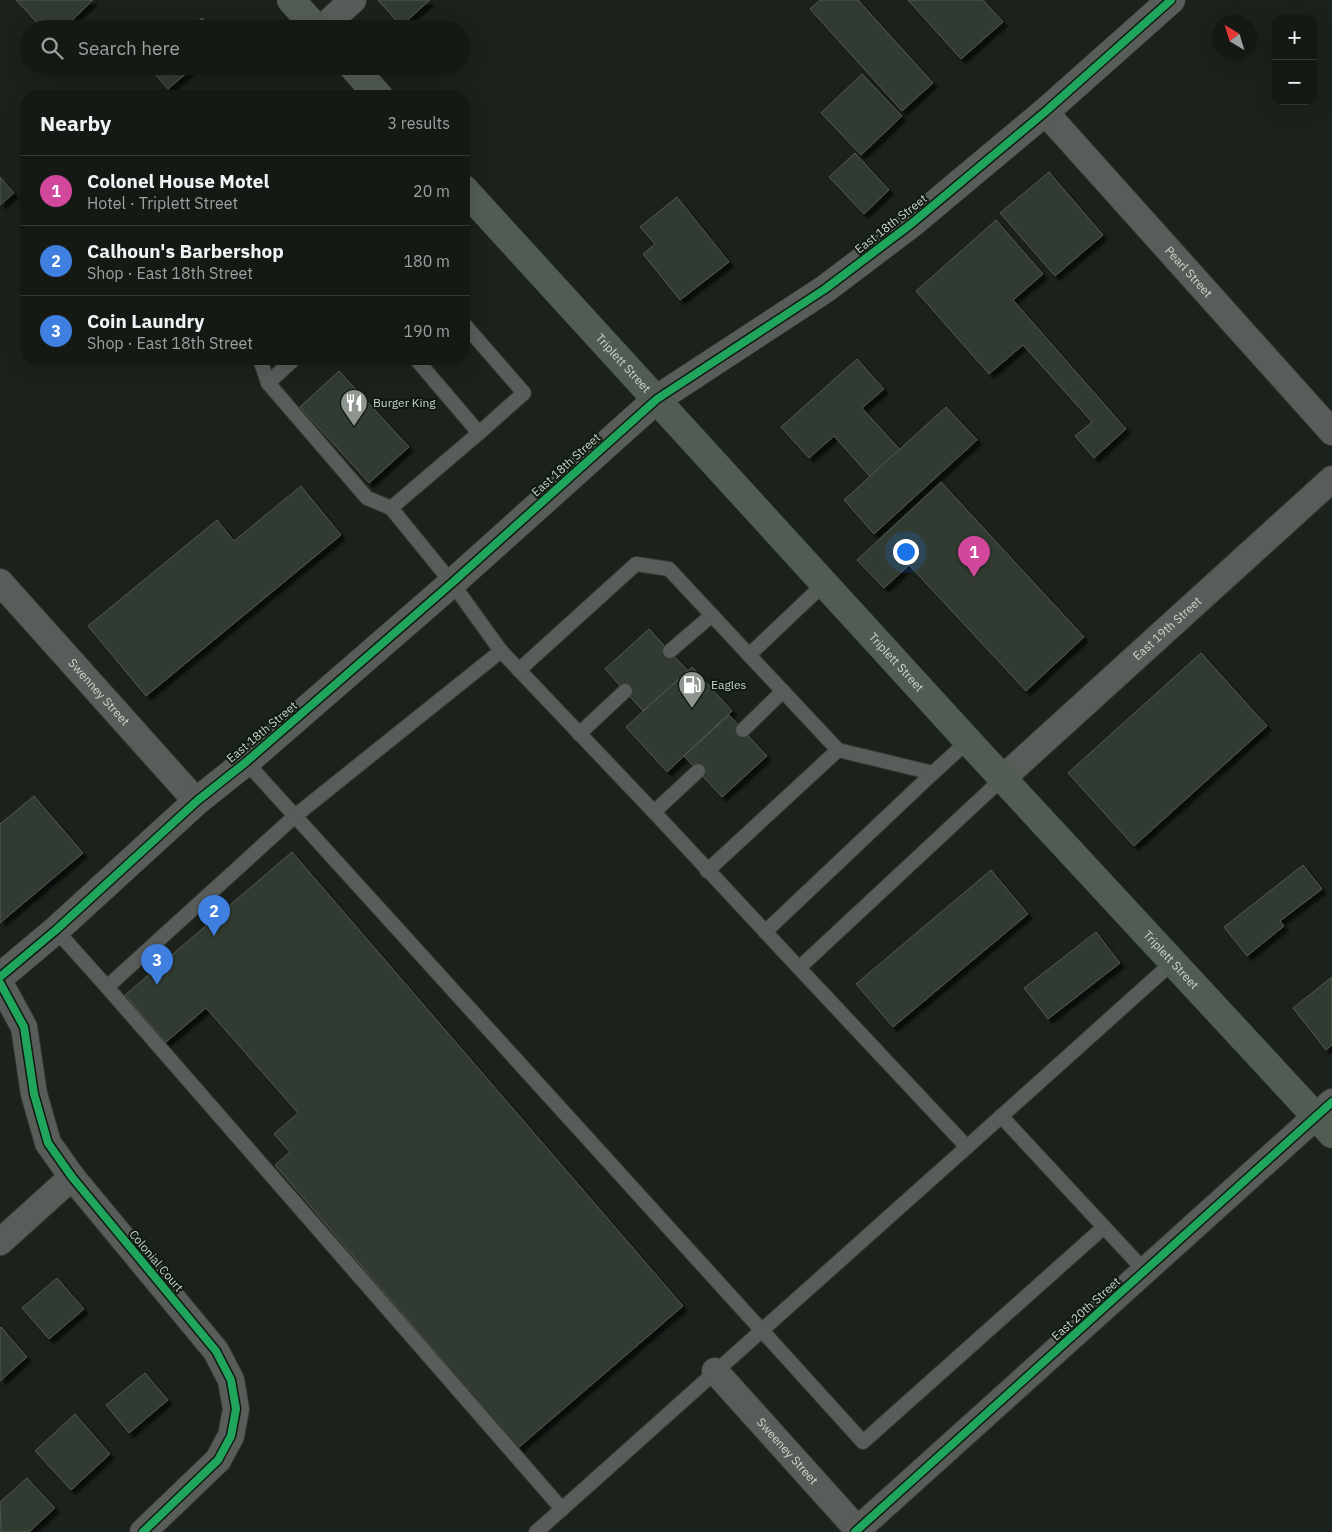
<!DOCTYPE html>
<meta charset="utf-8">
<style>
:root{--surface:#141914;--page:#1d221d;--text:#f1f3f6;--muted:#9da0a0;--line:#333834;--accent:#8f958f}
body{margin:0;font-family:"IBM Plex Sans",sans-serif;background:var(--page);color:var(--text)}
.controls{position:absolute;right:15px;top:15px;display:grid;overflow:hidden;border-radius:10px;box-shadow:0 5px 20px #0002}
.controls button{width:45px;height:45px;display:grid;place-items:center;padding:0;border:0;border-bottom:1px solid var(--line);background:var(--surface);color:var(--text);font:25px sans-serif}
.compass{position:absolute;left:1212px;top:15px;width:45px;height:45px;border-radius:50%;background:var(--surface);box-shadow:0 5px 20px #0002;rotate:322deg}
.you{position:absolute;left:905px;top:551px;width:18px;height:18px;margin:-12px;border:4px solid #fff;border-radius:50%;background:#1a73e8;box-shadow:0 0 0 8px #1a73e833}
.badge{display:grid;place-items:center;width:32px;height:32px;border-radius:50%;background:var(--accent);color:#fff;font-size:16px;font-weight:700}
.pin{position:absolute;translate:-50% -41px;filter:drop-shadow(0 1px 2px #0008)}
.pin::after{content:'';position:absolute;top:26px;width:18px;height:15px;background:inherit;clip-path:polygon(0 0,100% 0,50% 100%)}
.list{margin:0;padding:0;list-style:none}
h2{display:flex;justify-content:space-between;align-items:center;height:65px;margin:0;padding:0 20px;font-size:21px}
h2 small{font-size:16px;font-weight:400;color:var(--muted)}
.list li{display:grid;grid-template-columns:32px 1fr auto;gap:15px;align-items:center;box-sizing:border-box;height:70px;padding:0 20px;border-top:1px solid var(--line)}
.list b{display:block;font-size:19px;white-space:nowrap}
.list p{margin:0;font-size:16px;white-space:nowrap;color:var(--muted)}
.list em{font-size:16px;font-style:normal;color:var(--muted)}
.icon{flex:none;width:28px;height:28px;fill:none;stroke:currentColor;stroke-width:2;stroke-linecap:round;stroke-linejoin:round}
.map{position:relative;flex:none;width:1332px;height:1532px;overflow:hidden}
.search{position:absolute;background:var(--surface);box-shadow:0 5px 20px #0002;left:20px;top:20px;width:450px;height:55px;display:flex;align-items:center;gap:12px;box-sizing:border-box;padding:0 18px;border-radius:28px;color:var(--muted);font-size:19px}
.panel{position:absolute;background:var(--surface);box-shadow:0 5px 20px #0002;left:20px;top:90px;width:450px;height:275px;border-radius:20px}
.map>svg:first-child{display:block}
.building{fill:#323b32;stroke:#545954;filter:url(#shadow)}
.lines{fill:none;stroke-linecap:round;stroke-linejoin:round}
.service-casing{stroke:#363a36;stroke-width:16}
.minor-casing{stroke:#363a36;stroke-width:28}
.tertiary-casing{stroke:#363a36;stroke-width:29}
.primary-casing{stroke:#363a36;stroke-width:29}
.service{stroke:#595d59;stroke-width:14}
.minor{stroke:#595d59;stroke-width:26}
.tertiary{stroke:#595d59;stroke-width:28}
.primary{stroke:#515c52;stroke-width:28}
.cycleway-casing{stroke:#0f1a10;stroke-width:11}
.cycleway{stroke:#20a55d;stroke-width:8}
.labels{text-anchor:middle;stroke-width:4;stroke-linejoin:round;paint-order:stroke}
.street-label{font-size:12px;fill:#cdd4cd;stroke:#0f1a10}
.poi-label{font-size:12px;fill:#cdd4cd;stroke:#0f1a10;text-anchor:start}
</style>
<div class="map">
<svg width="1332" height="1532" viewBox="0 0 1332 1532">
<defs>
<filter id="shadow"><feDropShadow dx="4.5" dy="4.5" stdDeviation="1" flood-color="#0009"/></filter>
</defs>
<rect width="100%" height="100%" fill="#1b211b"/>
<!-- building -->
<g class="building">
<polygon points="16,0 93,0 63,29 43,29"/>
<polygon points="378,0 430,0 401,26"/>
<polygon points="820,0 858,0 933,83 902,111 810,9"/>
<polygon points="908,0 983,0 1003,22 961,59"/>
<polygon points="202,18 212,29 189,29"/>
<polygon points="148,66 195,66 168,89"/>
<polygon points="862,74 902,116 861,155 821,113"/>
<polygon points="855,153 889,190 864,214 829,177"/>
<polygon points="1049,172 1103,235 1055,276 1000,213"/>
<polygon points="0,177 14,193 0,205"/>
<polygon points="677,197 729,262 680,300 643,254 655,244 640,227"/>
<polygon points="996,220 1043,274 1013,300 1126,429 1094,458 1075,436 1092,422 1023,345 989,374 916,291"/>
<polygon points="857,359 884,389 862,408 903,453 873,480 834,436 809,458 781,427"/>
<polygon points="339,371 409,447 369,483 300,407"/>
<polygon points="946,407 977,440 874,534 844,500"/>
<polygon points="941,482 1084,637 1026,691 909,565 884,588 857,560"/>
<polygon points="301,486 341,535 146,696 88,626 217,520 234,541"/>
<polygon points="649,629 688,671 643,711 605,669"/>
<polygon points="1201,653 1267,726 1134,846 1068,773"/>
<polygon points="692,667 732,711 667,772 626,727"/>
<polygon points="729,715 767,756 722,797 684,756"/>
<polygon points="34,796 83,853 0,923 0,824"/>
<polygon points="292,852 683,1306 518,1448 275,1165 290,1152 274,1134 298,1113 206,1008 166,1042 125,995"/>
<polygon points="1303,865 1322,889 1280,921 1284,926 1247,956 1224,927"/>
<polygon points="991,870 1028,914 893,1027 856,984"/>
<polygon points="1096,932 1120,963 1048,1019 1024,988"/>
<polygon points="1332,977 1332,1045 1326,1050 1293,1008"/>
<polygon points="57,1278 84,1309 49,1339 22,1308"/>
<polygon points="1,1327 27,1357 0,1381 0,1328"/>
<polygon points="145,1373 168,1400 129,1433 106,1405"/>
<polygon points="75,1414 110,1454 71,1490 35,1451"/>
<polygon points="27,1478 55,1508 29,1532 1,1532 0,1502"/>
</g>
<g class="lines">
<defs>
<g id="service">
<polyline points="464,324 524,393 479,433"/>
<polyline points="260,359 268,383"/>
<polyline points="294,359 268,383 367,498 391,508"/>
<polyline points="416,359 479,433 391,508 452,583 501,651 654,812 799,968"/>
<polyline points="670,651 712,615"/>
<polyline points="519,670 636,564 669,569 749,655 825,583"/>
<polyline points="743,730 783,691"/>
<polyline points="579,734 625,691"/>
<polyline points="838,750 933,773 968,741"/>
<polyline points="246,762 863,1442 1104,1227 1001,1116"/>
<polyline points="654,812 698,771"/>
<polyline points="707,871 838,750 749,655"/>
<polyline points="56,930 107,987 562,1509 967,1147 799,968 1003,778"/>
<polyline points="765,932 933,773"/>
<polyline points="107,987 295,816 501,651"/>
<polyline points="967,1147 1173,962"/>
<polyline points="1104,1227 1145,1271"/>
<polyline points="536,1532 562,1509"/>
</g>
<g id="minor">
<polyline points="321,29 353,0"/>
<path id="s1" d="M1045,112l287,320"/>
<path id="s2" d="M0,582l188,210 9,9"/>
<path id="s3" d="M1003,778l329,-299"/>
<polyline points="0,983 24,1027 34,1094 48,1143 72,1177 216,1351 231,1380 236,1409 231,1436 218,1460 143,1532"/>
<polyline points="0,1242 72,1177"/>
<path id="s4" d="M715,1371l143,159"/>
<polyline points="855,1532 1332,1102"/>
</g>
<polyline id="tertiary" points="0,977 56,930 197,801 246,762 452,583 657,399 825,289 911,224 1045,112 1171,0"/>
<g id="primary">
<polyline points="291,0 317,29"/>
<polyline points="352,66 379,96"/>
<path id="s5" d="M464,189l504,552 364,393"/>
</g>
</defs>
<!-- service casing -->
<use href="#service" class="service-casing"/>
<!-- minor casing -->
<use href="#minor" class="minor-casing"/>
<!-- tertiary casing -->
<use href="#tertiary" class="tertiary-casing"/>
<!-- primary casing -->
<use href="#primary" class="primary-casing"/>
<!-- service -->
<use href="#service" class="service"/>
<!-- minor -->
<use href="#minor" class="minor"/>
<!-- tertiary -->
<use href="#tertiary" class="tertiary"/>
<!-- primary -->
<use href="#primary" class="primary"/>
<defs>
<g id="cycleway">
<polyline points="0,977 56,930 197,801 246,762 452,583 657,399 825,289 911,224 1045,112 1171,0"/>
<polyline points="0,983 24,1027 34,1094 48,1143 72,1177 216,1351 231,1380 236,1409 231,1436 218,1460 143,1532"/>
<polyline points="855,1532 1332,1102"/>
</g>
</defs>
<!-- cycleway casing -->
<use href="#cycleway" class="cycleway-casing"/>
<!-- cycleway -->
<use href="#cycleway" class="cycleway"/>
</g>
<!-- icons -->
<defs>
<symbol id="restaurant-pin" viewBox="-11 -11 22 30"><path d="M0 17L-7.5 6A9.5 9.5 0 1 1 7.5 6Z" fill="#8f958f" stroke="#0f1a10"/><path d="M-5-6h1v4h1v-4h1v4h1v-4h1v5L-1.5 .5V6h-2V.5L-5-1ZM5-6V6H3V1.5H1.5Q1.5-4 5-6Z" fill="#fff"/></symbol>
<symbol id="fuel-pin" viewBox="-11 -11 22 30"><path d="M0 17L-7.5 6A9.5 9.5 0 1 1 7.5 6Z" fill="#8f958f" stroke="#0f1a10"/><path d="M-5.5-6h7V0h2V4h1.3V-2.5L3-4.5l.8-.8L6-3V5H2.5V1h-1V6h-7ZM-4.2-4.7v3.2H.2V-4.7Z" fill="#fff"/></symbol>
</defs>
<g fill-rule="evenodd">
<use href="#restaurant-pin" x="338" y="387" width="32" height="43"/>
<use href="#fuel-pin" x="676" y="669" width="32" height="43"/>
</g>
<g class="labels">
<!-- street labels -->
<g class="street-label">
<text transform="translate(891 224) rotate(-38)" y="4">East 18th Street</text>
<text dy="4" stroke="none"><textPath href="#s1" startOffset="215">Pearl Street</textPath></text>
<text dy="4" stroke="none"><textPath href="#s5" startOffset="236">Triplett Street</textPath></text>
<text transform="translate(566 465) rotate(-42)" y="4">East 18th Street</text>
<text dy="4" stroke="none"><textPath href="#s3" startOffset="222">East 19th Street</textPath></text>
<text dy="4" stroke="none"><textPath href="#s5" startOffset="641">Triplett Street</textPath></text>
<text dy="4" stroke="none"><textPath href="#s2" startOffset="148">Swenney Street</textPath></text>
<text transform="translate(262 732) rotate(-40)" y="4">East 18th Street</text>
<text dy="4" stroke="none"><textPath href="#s5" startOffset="1046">Triplett Street</textPath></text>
<text transform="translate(156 1261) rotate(50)" y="4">Colonial Court</text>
<text transform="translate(1086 1309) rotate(-42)" y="4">East 20th Street</text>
<text dy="4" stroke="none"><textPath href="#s4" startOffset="108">Sweeney Street</textPath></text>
</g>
<!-- poi labels -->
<g class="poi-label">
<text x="373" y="407">Burger King</text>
<text x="711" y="689">Eagles</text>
</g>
</g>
</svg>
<div class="controls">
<button>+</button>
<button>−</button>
</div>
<svg class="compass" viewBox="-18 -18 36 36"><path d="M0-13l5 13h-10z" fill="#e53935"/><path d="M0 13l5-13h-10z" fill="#9da0a0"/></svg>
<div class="you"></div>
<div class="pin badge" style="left:974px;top:577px;background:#d1479c">1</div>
<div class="pin badge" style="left:214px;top:936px;background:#3f7fe0">2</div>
<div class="pin badge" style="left:157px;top:985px;background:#3f7fe0">3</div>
<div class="search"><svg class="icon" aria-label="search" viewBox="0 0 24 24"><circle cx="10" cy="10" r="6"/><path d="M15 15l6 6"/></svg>Search here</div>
<section class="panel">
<h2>Nearby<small>3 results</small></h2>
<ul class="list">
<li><span class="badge" style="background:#d1479c">1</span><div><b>Colonel House Motel</b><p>Hotel · Triplett Street</p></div><em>20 m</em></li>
<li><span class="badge" style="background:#3f7fe0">2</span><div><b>Calhoun's Barbershop</b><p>Shop · East 18th Street</p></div><em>180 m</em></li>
<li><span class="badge" style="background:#3f7fe0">3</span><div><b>Coin Laundry</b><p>Shop · East 18th Street</p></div><em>190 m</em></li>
</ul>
</section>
</div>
